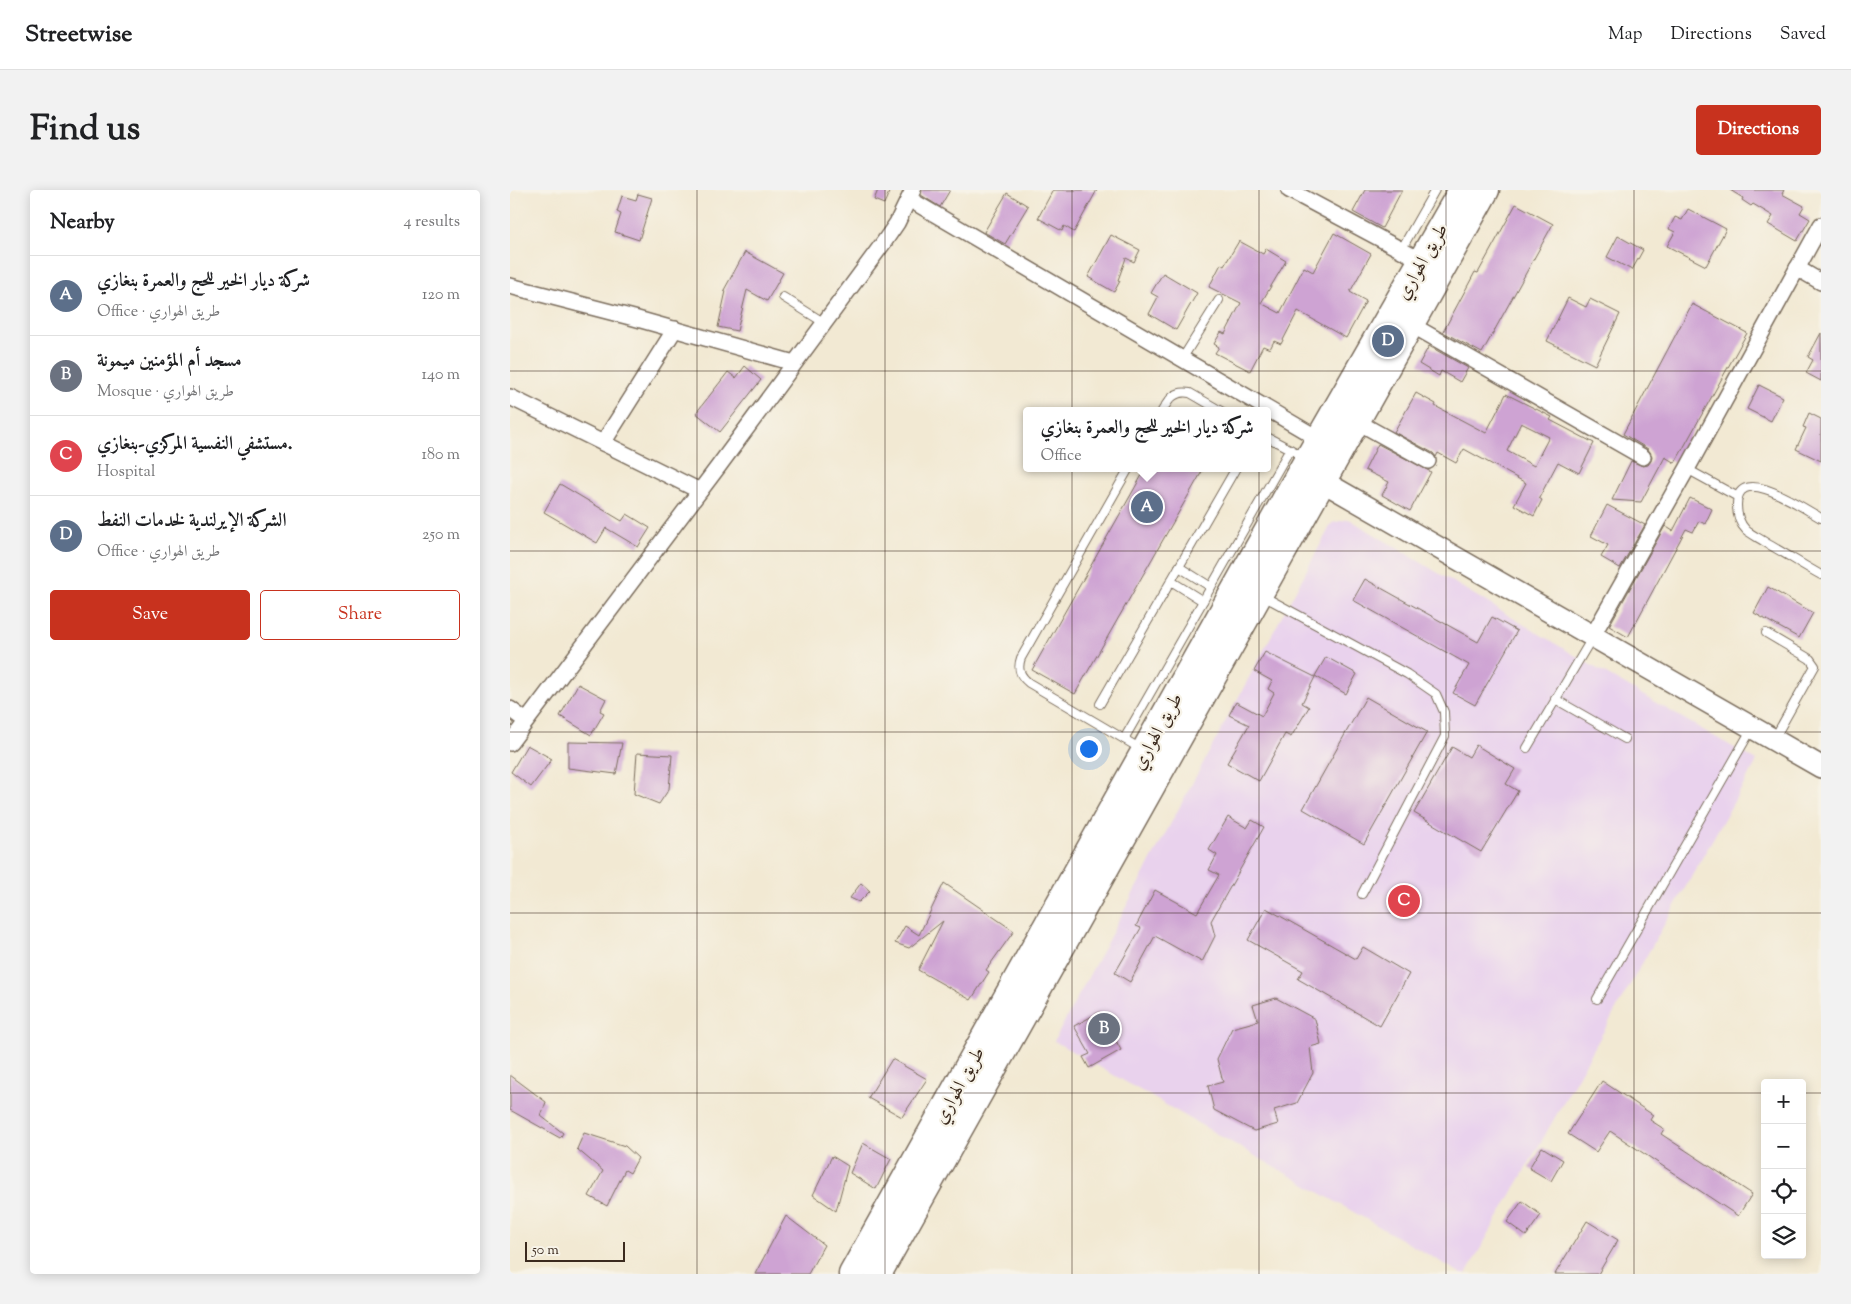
<!DOCTYPE html>
<meta charset="utf-8">
<style>
:root{--surface:#fff;--page:#f2f2f2;--text:#202124;--muted:#757577;--line:#e0e0e0;--accent:#c8321e}
body{margin:0;font-family:"Sorts Mill Goudy",Amiri,serif;background:var(--page);color:var(--text)}
.controls{position:absolute;right:15px;bottom:15px;display:grid;overflow:hidden;border-radius:5px;box-shadow:0 2px 12px #0003}
.controls button{width:45px;height:45px;display:grid;place-items:center;padding:0;border:0;border-bottom:1px solid var(--line);background:var(--surface);color:var(--text);font:25px sans-serif}
.scale{position:absolute;left:15px;bottom:12px;width:100px;box-sizing:border-box;padding-left:5px;border:2px solid #3b2a1e;border-top:0;font-size:14px;line-height:18px;white-space:nowrap;color:#3b2a1e;-webkit-text-stroke:4px #f7f3e8;paint-order:stroke}
.you{position:absolute;left:578px;top:558px;width:18px;height:18px;margin:-12px;border:4px solid #fff;border-radius:50%;background:#1a73e8;box-shadow:0 0 0 8px #1a73e833}
.badge{display:grid;place-items:center;width:32px;height:32px;border-radius:50%;background:var(--accent);color:#fff;font-size:16px;font-weight:700}
.pin{position:absolute;translate:-50% -50%;border:2px solid #fff;box-shadow:0 1px 5px #0006}
.popup{position:absolute;left:513px;top:217px;width:248px;height:65px;box-sizing:border-box;display:grid;place-content:center;border-radius:5px;background:var(--surface);filter:drop-shadow(0 1px 4px #0005);font-size:16px;white-space:nowrap;color:var(--muted)}
.popup b{font-size:19px;color:var(--text)}
.popup::after{content:'';position:absolute;left:50%;top:100%;margin-left:-10px;border:10px solid transparent;border-top-color:var(--surface)}
.list{margin:0;padding:0;list-style:none}
h2{display:flex;justify-content:space-between;align-items:center;height:65px;margin:0;padding:0 20px;font-size:21px}
h2 small{font-size:16px;font-weight:400;color:var(--muted)}
.list li{display:grid;grid-template-columns:32px 1fr auto;gap:15px;align-items:center;box-sizing:border-box;height:80px;padding:0 20px;border-top:1px solid var(--line)}
.list b{display:block;font-size:19px;white-space:nowrap}
.list p{margin:0;font-size:16px;white-space:nowrap;color:var(--muted)}
.list em{font-size:16px;font-style:normal;color:var(--muted)}
.actions{display:flex;gap:10px;padding:15px 20px}
.actions a{flex:1;padding:11px 0;border:1px solid var(--accent);border-radius:5px;text-align:center;font-size:18px;color:var(--accent)}
.actions .main{background:var(--accent);color:#fff}
.icon{flex:none;width:28px;height:28px;fill:none;stroke:currentColor;stroke-width:2;stroke-linecap:round;stroke-linejoin:round}
.map{position:relative;flex:none;width:1311px;height:1084px;overflow:hidden;border-radius:5px}
header{display:flex;align-items:center;gap:30px;box-sizing:border-box;height:70px;padding:0 25px;background:var(--surface);border-bottom:1px solid var(--line)}
header strong{font-size:24px}
nav{display:flex;gap:28px;margin-inline-start:auto;font-size:18px}
.intro{display:flex;align-items:center;justify-content:space-between;box-sizing:border-box;height:120px;padding:0 30px}
h1{margin:0;font-size:35px}
.button{padding:12px 22px;border-radius:5px;background:var(--accent);color:#fff;font-size:18px;font-weight:700}
main{display:flex;gap:30px;padding:0 30px}
aside{flex:1;background:var(--surface);border-radius:5px;box-shadow:0 2px 12px #0003}
.map>svg:first-child{display:block}
.built{fill:#e9d2ed}
.building{fill:#cea3d3;fill-rule:evenodd}
.lines{fill:none;stroke-linecap:round;stroke-linejoin:round}
.lane-casing{stroke:#7b6d5d;stroke-width:10}
.street-casing{stroke:#7b6d5d;stroke-width:18}
.secondary-casing{stroke:#7b6d5d;stroke-width:24}
.highway-casing{stroke:#7b6d5d;stroke-width:29}
.lane{stroke:#fff;stroke-width:8}
.street{stroke:#fff;stroke-width:15}
.secondary{stroke:#fff;stroke-width:21}
.highway{stroke:#fff;stroke-width:26}
.grid{fill:none;stroke:#3b2a1e;stroke-width:1;stroke-opacity:0.55}
.labels{text-anchor:middle;stroke-width:4.5;stroke-linejoin:round;paint-order:stroke}
.street-label{font-size:19px;fill:#3b2a1e;stroke:#f7f3e8}
</style>
<header>
<strong>Streetwise</strong>
<nav><a>Map</a><a>Directions</a><a>Saved</a></nav>
</header>
<div class="intro"><h1>Find us</h1><a class="button">Directions</a></div>
<main>
<aside>
<h2>Nearby<small>4 results</small></h2>
<ul class="list">
<li><span class="badge" style="background:#5c6f8a">A</span><div><b>شركة ديار الخير للحج والعمرة بنغازي</b><p>Office · طريق الهواري</p></div><em>120 m</em></li>
<li><span class="badge" style="background:#6b7280">B</span><div><b>مسجد أم المؤمنين ميمونة</b><p>Mosque · طريق الهواري</p></div><em>140 m</em></li>
<li><span class="badge" style="background:#e0444e">C</span><div><b>مستشفي النفسية المركزي-بنغازي.</b><p>Hospital</p></div><em>180 m</em></li>
<li><span class="badge" style="background:#5c6f8a">D</span><div><b>الشركة الإيرلندية لخدمات النفط</b><p>Office · طريق الهواري</p></div><em>250 m</em></li>
</ul>
<div class="actions"><a class="main">Save</a><a>Share</a></div>
</aside>
<div class="map">
<svg width="1311" height="1084" viewBox="0 0 1311 1084">
<rect width="100%" height="100%" fill="#f7f3e8"/>
<filter id="ink" filterUnits="userSpaceOnUse"><feTurbulence type="fractalNoise" baseFrequency=".02" numOctaves="2"/><feDisplacementMap in="SourceGraphic" scale="10" xChannelSelector="R" yChannelSelector="G"/><feConvolveMatrix kernelMatrix="1 2 1 2 8 2 1 2 1" color-interpolation-filters="sRGB"/></filter>
<filter id="wash" filterUnits="userSpaceOnUse"><feTurbulence type="fractalNoise" baseFrequency=".0096" numOctaves="4" result="noise"/><feDisplacementMap in="SourceGraphic" scale="20" xChannelSelector="R" yChannelSelector="G"/><feGaussianBlur stdDeviation="1.12" result="paint"/><feColorMatrix in="noise" values="0 0 0 0 0 0 0 0 0 0 0 0 0 0 0 0 0 1.4 0 .05"/><feComposite in="paint" operator="in"/></filter>
<g filter="url(#wash)">
<rect width="100%" height="100%" fill="#f2e9d3"/>
<!-- built -->
<polygon class="built" points="839,329 1084,477 1247,571 956,1084 952,1084 544,851 822,333"/>
<g id="blocks">
<!-- building -->
<g class="building">
<polygon points="368,0 380,0 374,14 364,10"/>
<polygon points="412,0 440,0 430,17 411,5"/>
<polygon points="543,0 587,0 564,42 554,36 552,41 528,28"/>
<polygon points="855,0 892,0 872,38 843,22"/>
<polygon points="1220,0 1274,0 1272,4 1294,16 1290,23 1300,29 1287,51 1258,34 1263,26 1243,14 1241,16 1232,10 1233,8"/>
<polygon points="497,3 518,16 495,54 474,42"/>
<polygon points="128,4 142,8 129,50 105,42 111,24 107,22 112,6 126,10"/>
<polygon points="1006,14 1043,34 972,163 933,142 965,82 968,83"/>
<polygon points="1178,19 1216,39 1196,76 1157,56 1165,42 1159,39 1165,27 1172,30"/>
<polygon points="824,43 861,64 840,102 856,111 836,148 788,121 771,154 764,151 760,159 753,156 740,181 705,163 709,157 704,154 711,142 715,144 731,113 699,97 711,74 714,76 729,51 753,64 756,59 776,71 751,113 770,123 794,77 803,82"/>
<polygon points="601,45 630,60 624,72 616,68 608,90 610,91 604,102 578,87"/>
<polygon points="1108,46 1133,60 1122,80 1097,67"/>
<polygon points="235,62 273,83 257,111 237,100 227,141 208,137 216,101 214,100"/>
<polygon points="653,83 687,103 666,140 639,124 648,107 641,103"/>
<polygon points="1058,108 1076,117 1080,109 1110,124 1085,175 1037,151"/>
<polygon points="1182,114 1237,143 1165,273 1155,267 1131,312 1102,310 1121,271 1133,276 1138,275 1141,271 1142,266 1138,259 1113,244"/>
<polygon points="1311,143 1311,191 1296,183 1303,170 1298,167"/>
<polygon points="919,156 958,178 950,192 931,181 929,186 909,174"/>
<polygon points="235,176 251,190 210,242 186,223 218,182 226,188"/>
<polygon points="1249,195 1273,207 1261,231 1237,219"/>
<path d="M906,203l20,11 -1,2 51,27 20,-39 46,23 -2,3 44,23 -15,30 -21,-11 -19,36 3,2 -8,16 -20,-11 12,-22 -62,-34 -8,14 -18,-10 -2,4 -3,-4 -39,-21zM1011,233l28,14 -15,29 -27,-15z"/>
<polygon points="1299,223 1311,229 1311,271 1286,259 1296,238 1293,237"/>
<polygon points="868,254 921,282 900,321 872,305 879,292 855,280"/>
<polygon points="636,278 694,278 565,504 522,480"/>
<polygon points="50,294 112,331 117,324 140,338 128,357 96,338 87,353 34,322"/>
<polygon points="1180,308 1202,319 1195,334 1189,331 1183,342 1176,339 1118,447 1099,436 1155,336 1163,341"/>
<polygon points="1097,315 1135,335 1110,378 1091,367 1098,355 1081,346"/>
<polygon points="855,389 968,452 982,427 1007,441 965,515 943,503 959,475 843,410"/>
<polygon points="1258,397 1303,423 1289,448 1244,423"/>
<polygon points="755,462 805,487 792,513 799,517 781,547 775,544 749,591 717,573 739,535 719,525 726,512 752,526 764,503 758,499 762,491 744,481"/>
<polygon points="816,467 847,484 836,504 805,486"/>
<polygon points="68,494 96,509 90,521 94,523 81,545 50,526"/>
<polygon points="856,507 917,542 854,654 793,619"/>
<polygon points="58,552 112,553 106,584 58,578"/>
<polygon points="17,555 42,569 21,597 1,582"/>
<polygon points="966,555 1005,579 996,594 1008,601 971,662 904,623 942,557 959,567"/>
<polygon points="127,563 162,565 159,599 149,614 124,604"/>
<polygon points="718,627 737,638 742,630 754,637 701,731 705,746 692,772 645,746 620,792 605,783 631,738 626,736 645,700 687,723 709,685 699,680 707,665 699,660"/>
<polygon points="351,693 360,701 349,712 340,708"/>
<polygon points="434,693 504,741 476,780 479,782 461,810 408,780 433,731 399,758 385,753 395,736 409,745"/>
<polygon points="756,718 846,769 853,757 899,784 870,836 788,789 793,781 738,750"/>
<polygon points="766,808 805,829 811,854 800,857 803,883 787,913 764,920 768,934 744,941 704,920 698,896 713,892 707,869 722,838 748,831 743,815"/>
<polygon points="590,822 611,860 579,878 573,867 580,864 564,836"/>
<polygon points="382,869 417,889 392,927 358,908"/>
<polygon points="0,885 36,912 31,926 53,943 50,948 0,920"/>
<polygon points="1092,891 1143,925 1140,930 1154,939 1151,944 1242,1004 1228,1026 1100,941 1086,962 1058,944"/>
<polygon points="74,943 115,956 128,968 120,983 115,980 97,1016 79,1006 93,981 67,959"/>
<polygon points="353,953 381,969 366,999 340,983"/>
<polygon points="1032,957 1053,970 1041,991 1019,978"/>
<polygon points="322,966 338,976 326,1021 303,1005"/>
<polygon points="1012,1011 1031,1025 1016,1046 997,1032"/>
<polygon points="276,1026 314,1055 298,1084 245,1084"/>
<polygon points="1077,1031 1108,1050 1088,1084 1045,1084"/>
</g>
</g>
</g>
<g filter="url(#ink)">
<use href="#blocks" fill-opacity="0" stroke="#7b6d5d" stroke-width="1"/>
<g class="lines">
<defs>
<g id="lane">
<polyline points="891,60 925,0"/>
<polyline points="273,107 313,132"/>
<polyline points="672,169 709,110"/>
<path d="M652,221c7,-12 13,-21 28,-18l31,18"/>
<polyline points="757,247 795,267"/>
<path d="M619,278l-108,190c-4,11 -1,18 8,25l112,66"/>
<polyline points="1177,279 1228,307"/>
<path d="M1311,328c-15,-8 -84,-57 -84,-13 0,9 2,18 9,25 6,5 15,9 22,14 18,10 35,21 53,31"/>
<polyline points="669,377 701,397"/>
<polyline points="661,391 693,411"/>
<polyline points="753,406 897,484 926,504 934,522 935,546 852,704"/>
<polyline points="1256,443 1300,469 1305,476 1264,549"/>
<polyline points="1045,509 1115,549"/>
<polyline points="590,514 726,278"/>
<polyline points="614,549 780,259"/>
<polyline points="1017,558 1082,448"/>
<polyline points="1087,809 1241,540"/>
</g>
<g id="street">
<polyline points="779,0 912,71"/>
<polyline points="399,9 809,249"/>
<polyline points="1287,78 1311,92"/>
<polyline points="0,96 124,128 284,173"/>
<polyline points="900,134 1133,267"/>
<polyline points="0,207 190,301"/>
<polyline points="846,231 918,271"/>
<polyline points="93,253 165,139"/>
<polyline points="1083,445 1177,279 1311,35"/>
<polyline points="0,519 16,531"/>
<polyline points="0,553 208,277 374,52 387,33 403,0"/>
</g>
<polyline id="secondary" points="812,291 1311,577"/>
<g id="highway">
<polyline points="342,1084 809,249 952,0"/>
<polyline points="368,1084 976,0"/>
</g>
</defs>
<!-- lane casing -->
<use href="#lane" class="lane-casing"/>
<!-- street casing -->
<use href="#street" class="street-casing"/>
<!-- secondary casing -->
<use href="#secondary" class="secondary-casing"/>
<!-- highway casing -->
<use href="#highway" class="highway-casing"/>
<!-- lane -->
<use href="#lane" class="lane"/>
<!-- street -->
<use href="#street" class="street"/>
<!-- secondary -->
<use href="#secondary" class="secondary"/>
<!-- highway -->
<use href="#highway" class="highway"/>
</g>
</g>
<!-- grid -->
<path class="grid" d="M187,0v1084M375,0v1084M562,0v1084M749,0v1084M936,0v1084M1124,0v1084M0,181h1311M0,361h1311M0,542h1311M0,723h1311M0,903h1255M1292,903h19"/>
<g class="labels">
<!-- street labels -->
<g class="street-label">
<text transform="translate(911 71) rotate(-60)" y="7">طريق الهواري</text>
<text transform="translate(646 541) rotate(-61)" y="7">طريق الهواري</text>
<text transform="translate(448 895) rotate(-61)" y="7">طريق الهواري</text>
</g>
</g>
</svg>
<div class="controls">
<button>+</button>
<button>−</button>
<button><svg class="icon" aria-label="locate" viewBox="0 0 24 24"><circle cx="12" cy="12" r="6"/><path d="M12 2v4M12 18v4M2 12h4M18 12h4"/></svg></button>
<button><svg class="icon" aria-label="layers" viewBox="0 0 24 24"><path d="M12 4l9 5-9 5-9-5zM3 14l9 5 9-5"/></svg></button>
</div>
<div class="scale">50 m</div>
<div class="you"></div>
<div class="pin badge" style="left:637px;top:317px;background:#5c6f8a">A</div>
<div class="popup"><b>شركة ديار الخير للحج والعمرة بنغازي</b>Office</div>
<div class="pin badge" style="left:594px;top:839px;background:#6b7280">B</div>
<div class="pin badge" style="left:894px;top:711px;background:#e0444e">C</div>
<div class="pin badge" style="left:878px;top:151px;background:#5c6f8a">D</div>
</div>
</main>
